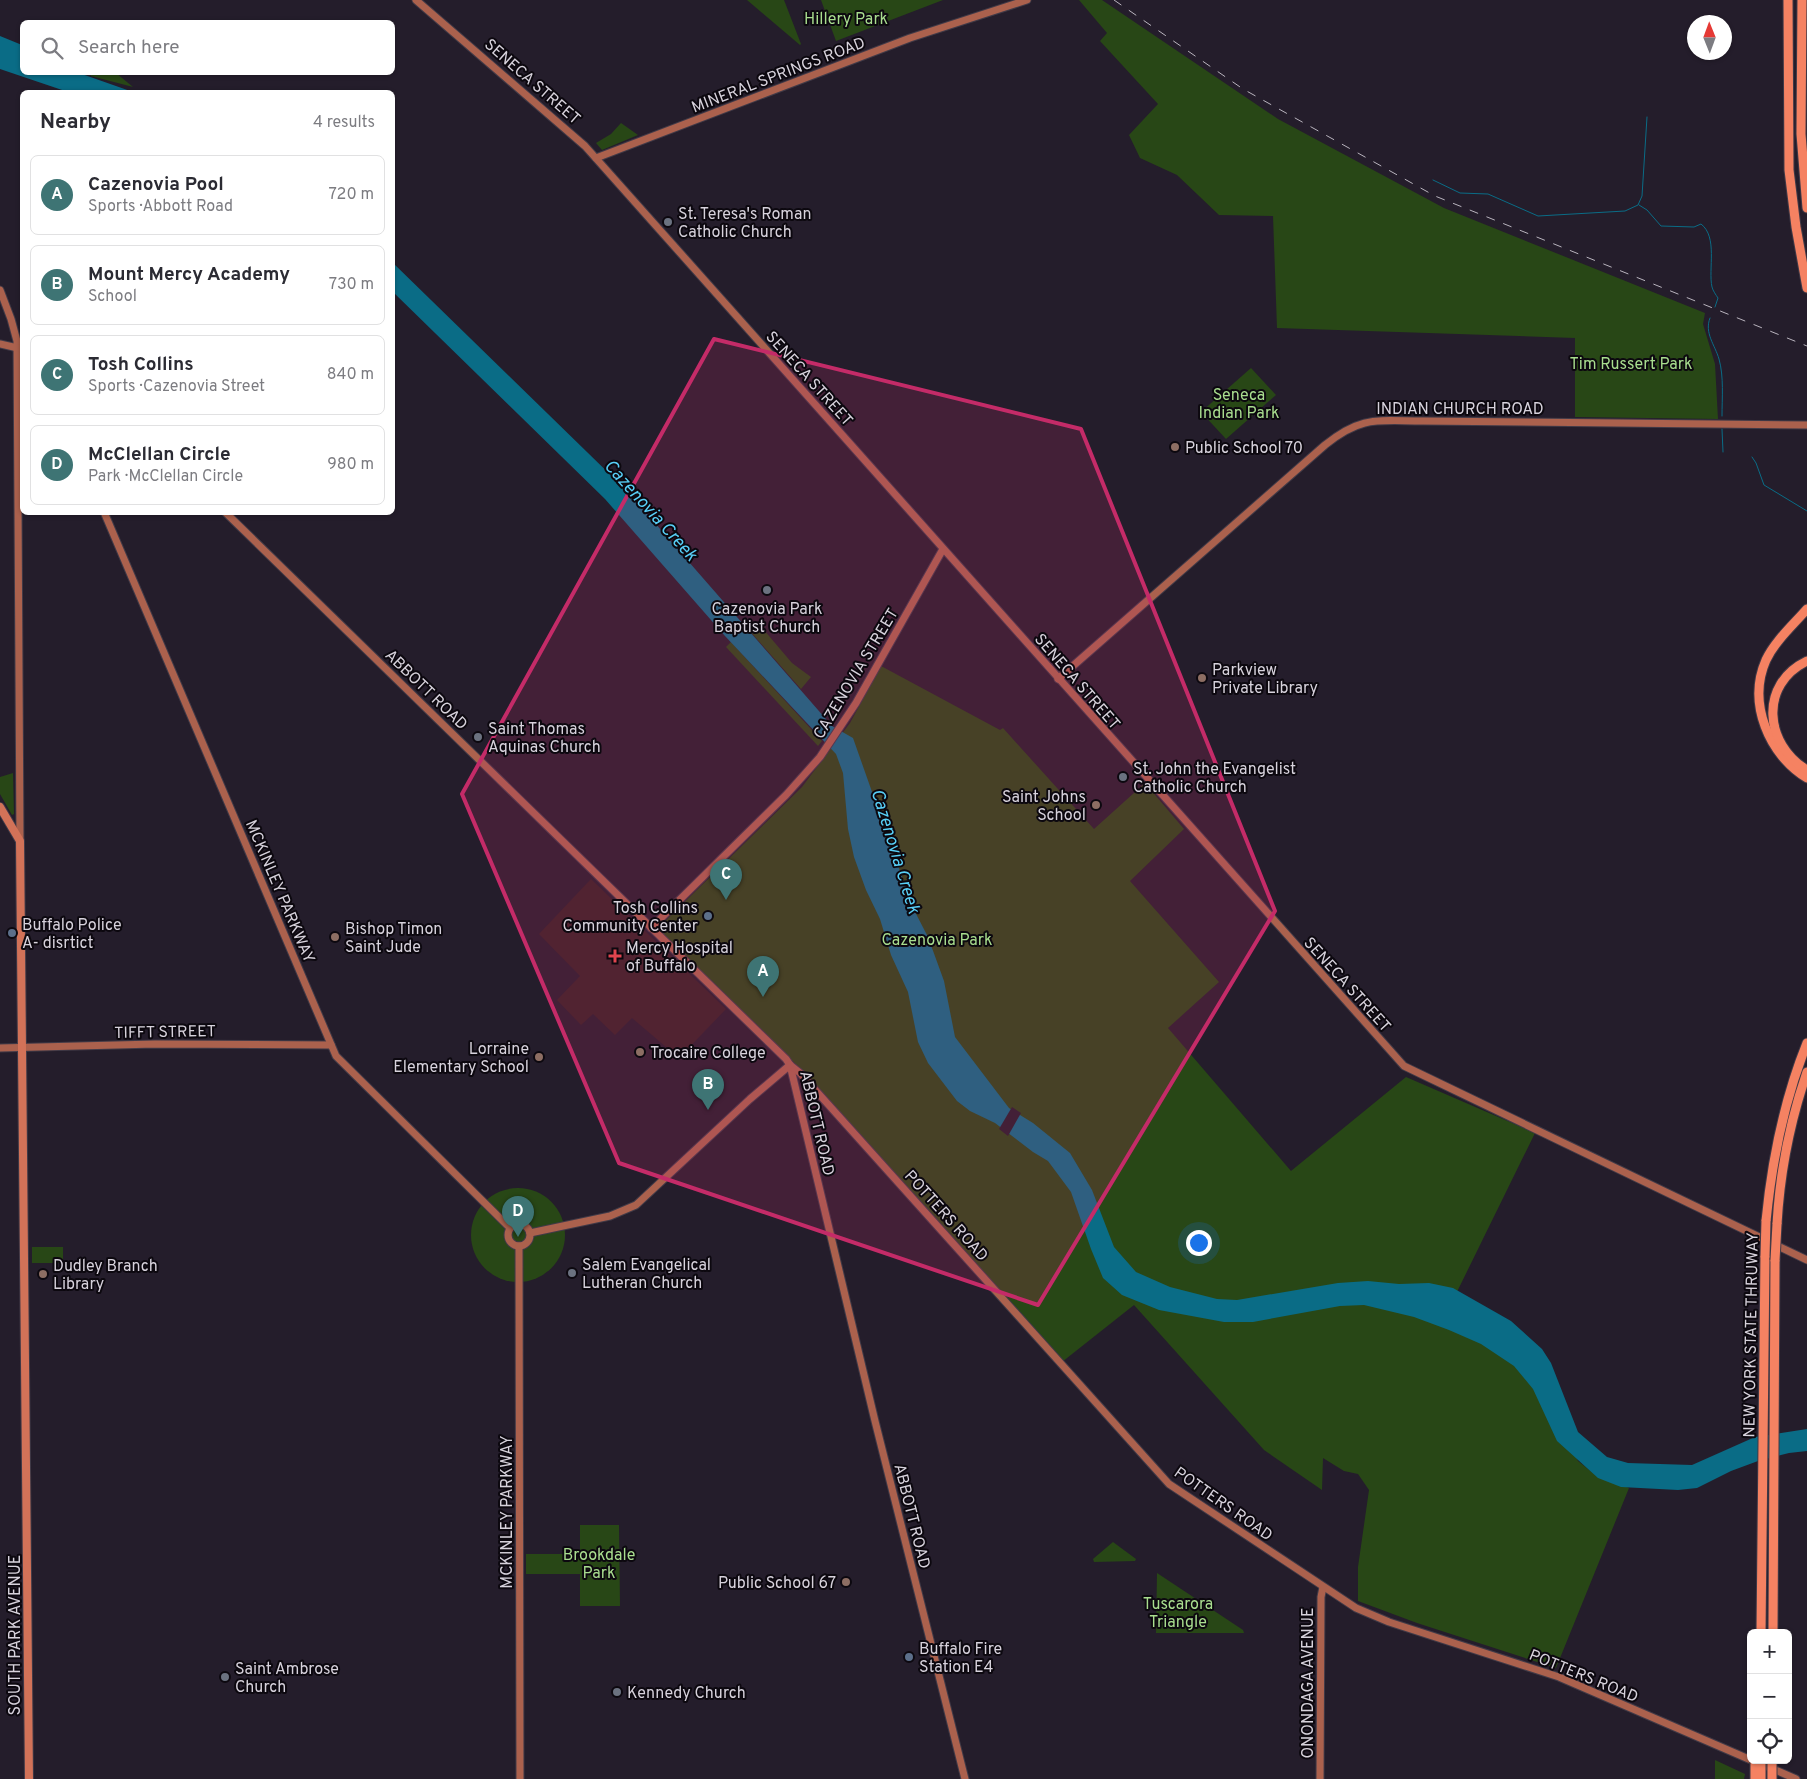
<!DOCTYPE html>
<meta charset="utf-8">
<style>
:root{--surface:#fff;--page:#f7f7f7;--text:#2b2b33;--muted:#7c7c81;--line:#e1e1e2;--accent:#3e7474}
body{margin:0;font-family:Overpass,sans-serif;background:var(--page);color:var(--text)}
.controls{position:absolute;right:15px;bottom:15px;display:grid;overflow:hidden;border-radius:8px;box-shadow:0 1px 4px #0004}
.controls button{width:45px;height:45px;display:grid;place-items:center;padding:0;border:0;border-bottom:1px solid var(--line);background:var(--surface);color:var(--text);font:25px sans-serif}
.compass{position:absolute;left:1687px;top:15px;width:45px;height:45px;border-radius:50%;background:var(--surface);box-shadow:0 1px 4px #0004;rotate:359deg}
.you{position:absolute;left:1198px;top:1242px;width:18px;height:18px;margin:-12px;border:4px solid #fff;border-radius:50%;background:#1a73e8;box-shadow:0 0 0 8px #1a73e833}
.badge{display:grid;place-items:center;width:32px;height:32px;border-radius:50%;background:var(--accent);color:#fff;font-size:16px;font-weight:700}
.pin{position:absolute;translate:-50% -41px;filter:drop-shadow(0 1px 2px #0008)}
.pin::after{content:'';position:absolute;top:26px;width:18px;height:15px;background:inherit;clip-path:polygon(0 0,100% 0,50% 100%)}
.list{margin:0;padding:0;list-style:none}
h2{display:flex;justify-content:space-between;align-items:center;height:65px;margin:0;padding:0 20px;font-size:21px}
h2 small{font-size:16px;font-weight:400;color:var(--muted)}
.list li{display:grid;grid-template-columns:32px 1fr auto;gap:15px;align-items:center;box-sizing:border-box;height:80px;margin:0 10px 10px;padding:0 10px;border:1px solid var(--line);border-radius:8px}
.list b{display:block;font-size:19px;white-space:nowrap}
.list p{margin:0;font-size:16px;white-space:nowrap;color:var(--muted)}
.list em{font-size:16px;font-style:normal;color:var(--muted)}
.icon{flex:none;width:28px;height:28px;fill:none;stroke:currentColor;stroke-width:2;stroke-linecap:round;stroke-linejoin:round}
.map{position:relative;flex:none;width:1807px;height:1779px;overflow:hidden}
.search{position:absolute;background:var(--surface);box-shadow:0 1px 4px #0004;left:20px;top:20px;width:375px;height:55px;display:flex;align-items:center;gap:12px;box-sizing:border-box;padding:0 18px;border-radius:8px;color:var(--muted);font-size:19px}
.panel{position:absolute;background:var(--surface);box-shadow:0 1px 4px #0004;left:20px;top:90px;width:375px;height:425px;border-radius:8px}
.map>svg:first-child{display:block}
.medical{fill:#352124}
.green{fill:#284716}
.water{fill:#0a6c86}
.pier{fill:#241d2b}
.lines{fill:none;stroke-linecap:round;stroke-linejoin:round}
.stream{stroke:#0a6c86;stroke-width:1}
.secondary-casing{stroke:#413a47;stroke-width:9}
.primary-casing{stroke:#413a47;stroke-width:10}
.highway-casing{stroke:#413a47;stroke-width:11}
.secondary{stroke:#ab614d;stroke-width:7}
.primary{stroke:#d27258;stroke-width:8}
.highway{stroke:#f58262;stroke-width:9}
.rail{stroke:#b9b4be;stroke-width:1;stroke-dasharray:9 9;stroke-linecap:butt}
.highway-bridge-casing{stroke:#413a47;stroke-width:11;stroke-linecap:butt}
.highway-bridge{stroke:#f58262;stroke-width:9}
.marked{fill:#c42b68;fill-opacity:0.2;stroke:#c42b68;stroke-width:4;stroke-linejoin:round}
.worship-dot{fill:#6b7280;stroke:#0c080f;stroke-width:2}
.education-dot{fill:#8d6e63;stroke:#0c080f;stroke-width:2}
.service-dot{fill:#5c6f8a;stroke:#0c080f;stroke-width:2}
.health-dot{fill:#e0444e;stroke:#0c080f;stroke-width:2}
.labels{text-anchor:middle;stroke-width:4;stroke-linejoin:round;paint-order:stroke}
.park-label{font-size:16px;fill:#a9de8f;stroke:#0c080f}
.street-label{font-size:16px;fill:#d7d2dc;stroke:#0c080f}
.poi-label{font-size:16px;fill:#d7d2dc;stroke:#0c080f;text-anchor:start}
.water-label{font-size:18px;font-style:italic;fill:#58cff7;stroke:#0c080f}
</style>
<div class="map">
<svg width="1807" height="1779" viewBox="0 0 1807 1779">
<rect width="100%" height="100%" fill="#241d2b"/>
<!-- medical -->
<polygon class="medical" points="591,879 726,1009 679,1058 632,1018 615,1035 593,1014 581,1025 557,1000 580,976 539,934"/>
<!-- green -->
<g class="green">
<polygon points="747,0 784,0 801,44 800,45"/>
<polygon points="821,0 943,0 836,41"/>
<polygon points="1079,0 1102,0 1278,119 1444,208 1705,313 1703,324 1715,364 1718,419 1575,417 1575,338 1277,328 1273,216 1219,215 1177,175 1140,158 1129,135 1158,104 1100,41 1107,33"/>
<polygon points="90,73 116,73 133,87 91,76"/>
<polygon points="621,123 638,135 602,150 596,143 611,134"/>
<polygon points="1251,368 1276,395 1226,439 1201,412"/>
<polygon points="757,622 792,663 811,677 801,689 748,629"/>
<polygon points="731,642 822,741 818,746 726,647"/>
<polygon points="881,666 1000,730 1003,728 1094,829 1145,783 1184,829 1130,881 1219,982 1168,1028 1291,1171 1406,1077 1535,1133 1453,1300 1532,1378 1578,1461 1598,1477 1629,1488 1556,1668 1417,1623 1358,1601 1358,1567 1369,1490 1358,1474 1344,1471 1323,1458 1322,1490 1264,1450 1134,1305 1062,1362 787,1058 657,929 802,787 850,723"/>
<polygon points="13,773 14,814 12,815 0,794 0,777"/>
<circle cx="518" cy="1235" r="47"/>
<rect x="32" y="1247" width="31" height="16"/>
<polygon points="580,1525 619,1525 620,1606 580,1606 580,1574 526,1574 526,1554 580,1554"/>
<polygon points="1113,1542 1136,1559 1135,1561 1094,1562 1093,1559"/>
<polygon points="1157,1573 1243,1630 1244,1633 1156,1633"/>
<polygon points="1715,1760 1745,1774 1744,1779 1715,1779"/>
</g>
<!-- water -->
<g class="water">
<polygon points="0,36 22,45 22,72 79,73 133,92 68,92 0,69"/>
<polygon points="392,262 627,491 832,726 853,738 913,908 928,937 944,981 955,1037 1009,1108 1033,1123 1070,1153 1092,1190 1114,1247 1136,1272 1170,1287 1217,1299 1237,1300 1338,1283 1368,1281 1399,1284 1429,1283 1453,1288 1511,1321 1542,1349 1551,1363 1578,1432 1607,1457 1628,1463 1692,1465 1755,1437 1807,1429 1807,1451 1789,1453 1758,1461 1731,1471 1697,1488 1678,1490 1621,1487 1598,1478 1557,1441 1533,1389 1514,1366 1481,1344 1449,1330 1414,1317 1364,1305 1340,1306 1253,1322 1224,1322 1159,1310 1122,1295 1103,1278 1091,1249 1071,1192 1048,1161 1033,1152 995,1123 970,1111 957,1101 928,1063 918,1042 908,992 891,955 880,919 866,890 854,857 848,829 843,773 836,754 725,636 605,499 393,292"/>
</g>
<!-- pier -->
<polygon class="pier" points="1012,1107 1021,1113 1008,1136 999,1129"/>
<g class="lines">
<!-- stream -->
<g class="stream">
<polyline points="1433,180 1460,193 1488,194 1538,216 1625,211 1638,205 1642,196 1647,117"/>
<path d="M1639,205l8,5 14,16 33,1 7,-3c17,13 7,45 11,63 1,4 4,8 6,11l-3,9"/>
<path d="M1710,318c-6,15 5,27 9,41 5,18 3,39 3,57"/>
<polyline points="1722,429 1723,452"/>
<polyline points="1752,457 1756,463 1764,485 1807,511"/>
</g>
<defs>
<g id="secondary">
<polyline points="416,0 585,146 1404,1066 1807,1260"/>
<polyline points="596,158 910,38 1027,0"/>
<polyline points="0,290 11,319 17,341 20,841"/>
<polyline points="0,344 22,349"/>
<polyline points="104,512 336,1056 510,1228"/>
<polyline points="225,512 786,1059 790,1065 875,1421 965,1779"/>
<path d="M1058,679l267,-234c37,-30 53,-24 98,-24l384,4"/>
<polyline points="651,928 786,795 820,757 856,703 943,549"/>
<polyline points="0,1048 155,1044 331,1045"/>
<polyline points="790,1065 800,1073 1169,1484 1356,1608 1389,1622 1559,1677 1751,1760"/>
<circle cx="519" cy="1235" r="11"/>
<polyline points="530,1233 610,1216 636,1205 750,1099 790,1065"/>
<polyline points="519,1246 520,1779"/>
<polyline points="1757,1762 1796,1779"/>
<polyline points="1320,1779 1321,1597 1323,1587"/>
</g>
<polyline id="primary" points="0,807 20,841 29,1779"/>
<g id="highway">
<polyline points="1788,0 1789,170 1796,227 1807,288"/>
<polyline points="1802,0 1801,134 1807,208"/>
<path d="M1807,609c-14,16 -32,32 -41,51 -19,43 3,95 41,118"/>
<path d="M1807,661c-48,23 -43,83 0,109"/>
<path d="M1766,1221c6,-61 18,-121 41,-178"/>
<path d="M1777,1224c3,-52 13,-103 30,-152"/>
<polyline points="1761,1633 1765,1256"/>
<polyline points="1773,1633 1775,1260"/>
</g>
</defs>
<!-- secondary casing -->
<use href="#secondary" class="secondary-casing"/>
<!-- primary casing -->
<use href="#primary" class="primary-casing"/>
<!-- highway casing -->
<use href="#highway" class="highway-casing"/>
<!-- secondary -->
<use href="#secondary" class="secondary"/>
<!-- primary -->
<use href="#primary" class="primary"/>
<!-- highway -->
<use href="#highway" class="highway"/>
<!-- rail -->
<polyline class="rail" points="1114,0 1243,89 1435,196 1807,346"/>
<defs>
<g id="highway-bridge">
<polyline points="1765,1256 1766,1221"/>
<polyline points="1775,1260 1777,1224"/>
<polyline points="1761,1763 1761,1779"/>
<polyline points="1755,1779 1755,1760"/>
<polyline points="1772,1779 1772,1760"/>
</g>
</defs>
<!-- highway-bridge casing -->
<use href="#highway-bridge" class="highway-bridge-casing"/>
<!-- highway-bridge -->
<use href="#highway-bridge" class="highway-bridge"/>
</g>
<!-- marked area -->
<path class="marked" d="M714,339l367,90 194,482 -237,394 -419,-142 -157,-369z"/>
<!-- markers -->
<g class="worship-dot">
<circle cx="668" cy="222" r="5"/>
<circle cx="767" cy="590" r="5"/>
<circle cx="478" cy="737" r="5"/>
<circle cx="1123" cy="777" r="5"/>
<circle cx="572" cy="1273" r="5"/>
<circle cx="225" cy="1677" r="5"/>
<circle cx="617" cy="1692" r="5"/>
</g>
<g class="education-dot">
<circle cx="1175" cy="447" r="5"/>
<circle cx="1202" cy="678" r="5"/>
<circle cx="1096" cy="805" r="5"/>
<circle cx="335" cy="937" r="5"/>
<circle cx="640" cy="1052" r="5"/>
<circle cx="539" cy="1057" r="5"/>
<circle cx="43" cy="1274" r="5"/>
<circle cx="846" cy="1582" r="5"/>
</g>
<g class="service-dot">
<circle cx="708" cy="916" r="5"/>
<circle cx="12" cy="933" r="5"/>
<circle cx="909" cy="1657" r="5"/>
</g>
<path class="health-dot" d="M612.5 948.5h5v5h5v5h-5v5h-5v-5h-5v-5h5z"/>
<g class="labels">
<!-- park labels -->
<g class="park-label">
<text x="846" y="24">Hillery Park</text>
<text x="1631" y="369">Tim Russert Park</text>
<text x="1239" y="400">Seneca<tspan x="1239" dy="18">Indian Park</tspan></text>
<text x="937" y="945">Cazenovia Park</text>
<text x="599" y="1560">Brookdale<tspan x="599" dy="18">Park</tspan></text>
<text x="1178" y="1609">Tuscarora<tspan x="1178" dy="18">Triangle</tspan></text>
</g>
<!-- street labels -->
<g class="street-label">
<text transform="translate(778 74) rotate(-21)" y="6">MINERAL SPRINGS ROAD</text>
<text transform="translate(533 81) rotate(41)" y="6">SENECA STREET</text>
<text transform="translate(810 378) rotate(48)" y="6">SENECA STREET</text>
<text x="1460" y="414">INDIAN CHURCH ROAD</text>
<text transform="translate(855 673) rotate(-59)" y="6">CAZENOVIA STREET</text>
<text transform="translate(1078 681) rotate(49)" y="6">SENECA STREET</text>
<text transform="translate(427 689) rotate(44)" y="6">ABBOTT ROAD</text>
<text transform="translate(281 891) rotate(67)" y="6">MCKINLEY PARKWAY</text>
<text transform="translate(1348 984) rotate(48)" y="6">SENECA STREET</text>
<text transform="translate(165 1031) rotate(-1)" y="6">TIFFT STREET</text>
<text transform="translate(818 1123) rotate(77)" y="6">ABBOTT ROAD</text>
<text transform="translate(947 1215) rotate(48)" y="6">POTTERS ROAD</text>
<text transform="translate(1750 1335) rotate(-89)" y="6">NEW YORK STATE THRUWAY</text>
<text transform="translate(1224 1503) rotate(35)" y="6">POTTERS ROAD</text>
<text transform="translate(506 1512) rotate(-90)" y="6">MCKINLEY PARKWAY</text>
<text transform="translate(913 1516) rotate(76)" y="6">ABBOTT ROAD</text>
<text transform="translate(14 1635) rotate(-90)" y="6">SOUTH PARK AVENUE</text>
<text transform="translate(1584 1675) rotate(22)" y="6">POTTERS ROAD</text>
<text transform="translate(1307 1683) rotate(-90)" y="6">ONONDAGA AVENUE</text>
</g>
<!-- poi labels -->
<g class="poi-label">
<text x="678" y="219">St. Teresa's Roman<tspan x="678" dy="18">Catholic Church</tspan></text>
<text x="1185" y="453">Public School 70</text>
<text x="767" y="614" text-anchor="middle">Cazenovia Park<tspan x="767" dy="18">Baptist Church</tspan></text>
<text x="1212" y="675">Parkview<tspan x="1212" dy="18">Private Library</tspan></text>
<text x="488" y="734">Saint Thomas<tspan x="488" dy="18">Aquinas Church</tspan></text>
<text x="1133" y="774">St. John the Evangelist<tspan x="1133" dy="18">Catholic Church</tspan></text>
<text x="1086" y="802" text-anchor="end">Saint Johns<tspan x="1086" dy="18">School</tspan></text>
<text x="698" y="913" text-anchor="end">Tosh Collins<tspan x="698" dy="18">Community Center</tspan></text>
<text x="22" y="930">Buffalo Police<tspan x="22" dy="18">A- disrtict</tspan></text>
<text x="345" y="934">Bishop Timon<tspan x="345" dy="18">Saint Jude</tspan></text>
<text x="626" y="953">Mercy Hospital<tspan x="626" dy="18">of Buffalo</tspan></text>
<text x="529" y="1054" text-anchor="end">Lorraine<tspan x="529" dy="18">Elementary School</tspan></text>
<text x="650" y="1058">Trocaire College</text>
<text x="582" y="1270">Salem Evangelical<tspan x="582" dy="18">Lutheran Church</tspan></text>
<text x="53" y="1271">Dudley Branch<tspan x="53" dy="18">Library</tspan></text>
<text x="836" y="1588" text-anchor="end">Public School 67</text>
<text x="919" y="1654">Buffalo Fire<tspan x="919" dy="18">Station E4</tspan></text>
<text x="235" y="1674">Saint Ambrose<tspan x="235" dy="18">Church</tspan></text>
<text x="627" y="1698">Kennedy Church</text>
</g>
<!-- water labels -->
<g class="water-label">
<text transform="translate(651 510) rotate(48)" y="6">Cazenovia Creek</text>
<text transform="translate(896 851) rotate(73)" y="6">Cazenovia Creek</text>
</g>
</g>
</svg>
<div class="controls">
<button>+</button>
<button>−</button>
<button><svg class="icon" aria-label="locate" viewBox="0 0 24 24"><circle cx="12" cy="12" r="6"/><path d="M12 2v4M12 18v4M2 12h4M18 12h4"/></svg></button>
</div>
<svg class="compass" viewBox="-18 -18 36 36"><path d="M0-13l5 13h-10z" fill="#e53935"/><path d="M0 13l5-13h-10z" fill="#7c7c81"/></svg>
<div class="you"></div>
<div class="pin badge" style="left:763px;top:997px">A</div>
<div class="pin badge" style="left:708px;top:1110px">B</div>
<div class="pin badge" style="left:726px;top:900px">C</div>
<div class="pin badge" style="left:518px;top:1237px">D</div>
<div class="search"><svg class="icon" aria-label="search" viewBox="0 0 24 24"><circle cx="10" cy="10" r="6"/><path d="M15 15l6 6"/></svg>Search here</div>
<section class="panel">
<h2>Nearby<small>4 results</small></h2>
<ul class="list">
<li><span class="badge">A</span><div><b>Cazenovia Pool</b><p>Sports · Abbott Road</p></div><em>720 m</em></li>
<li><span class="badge">B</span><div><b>Mount Mercy Academy</b><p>School</p></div><em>730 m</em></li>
<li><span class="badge">C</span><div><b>Tosh Collins</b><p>Sports · Cazenovia Street</p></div><em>840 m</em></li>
<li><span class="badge">D</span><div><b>McClellan Circle</b><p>Park · McClellan Circle</p></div><em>980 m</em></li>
</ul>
</section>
</div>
